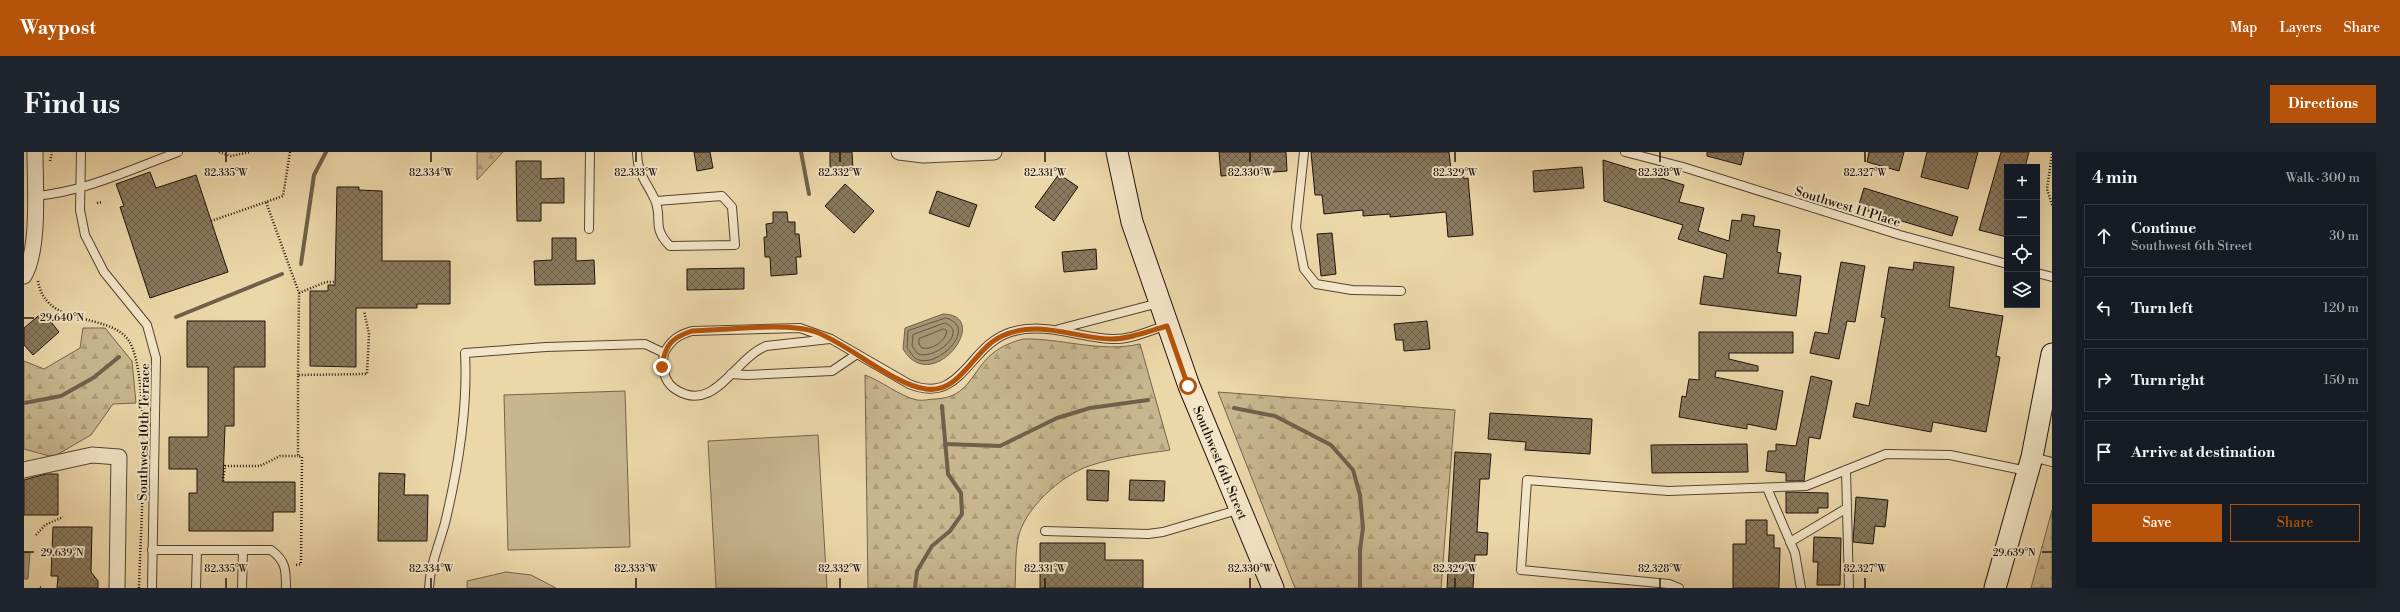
<!DOCTYPE html>
<meta charset="utf-8">
<style>
:root{--surface:#171b24;--page:#20242c;--text:#f1f3f6;--muted:#9ea1a6;--line:#363941;--accent:#b45309}
body{margin:0;font-family:"Libre Bodoni",serif;background:var(--page);color:var(--text)}
.controls{position:absolute;right:12px;top:12px;display:grid;overflow:hidden;border-radius:0px;box-shadow:0 4px 16px #0002}
.controls button{width:36px;height:36px;display:grid;place-items:center;padding:0;border:0;border-bottom:1px solid var(--line);background:var(--surface);color:var(--text);font:20px sans-serif}
.stop{position:absolute;width:12px;height:12px;margin:-9px;border:3px solid #b45309;border-radius:50%;background:#fff}
.stop.end{background:#b45309;border-color:#fff;box-shadow:0 1px 4px #0008}
.list{margin:0;padding:0;list-style:none}
h2{display:flex;justify-content:space-between;align-items:center;height:52px;margin:0;padding:0 16px;font-size:17px}
h2 small{font-size:13px;font-weight:400;color:var(--muted)}
.list li{display:grid;grid-template-columns:26px 1fr auto;gap:12px;align-items:center;box-sizing:border-box;height:64px;margin:0 8px 8px;padding:0 8px;border:1px solid var(--line);border-radius:0px}
.list b{display:block;font-size:15px;white-space:nowrap}
.list p{margin:0;font-size:13px;white-space:nowrap;color:var(--muted)}
.list em{font-size:13px;font-style:normal;color:var(--muted)}
.actions{display:flex;gap:8px;padding:12px 16px}
.actions a{flex:1;padding:9px 0;border:1px solid var(--accent);border-radius:0px;text-align:center;font-size:14px;color:var(--accent)}
.actions .main{background:var(--accent);color:#fff}
.icon{flex:none;width:22px;height:22px;fill:none;stroke:currentColor;stroke-width:2;stroke-linecap:round;stroke-linejoin:round}
.map{position:relative;flex:none;width:2028px;height:436px;overflow:hidden;border-radius:0px}
header{display:flex;align-items:center;gap:24px;box-sizing:border-box;height:56px;padding:0 20px;background:var(--accent);color:#fff}
header strong{font-size:19px}
nav{display:flex;gap:22px;margin-inline-start:auto;font-size:14px}
.intro{display:flex;align-items:center;justify-content:space-between;box-sizing:border-box;height:96px;padding:0 24px}
h1{margin:0;font-size:28px}
.button{padding:10px 18px;border-radius:0px;background:var(--accent);color:#fff;font-size:14px;font-weight:700}
main{display:flex;gap:24px;padding:0 24px}
aside{flex:1;background:var(--surface);border-radius:0px;box-shadow:0 4px 16px #0002}
.map>svg:first-child{display:block}
.forest{fill:url(#forest-firs);stroke:#74644e}
.green{fill:#c9b68e;stroke:#74644e}
.water{fill:#a69474;stroke:#70604b}
.lines{fill:none;stroke-linecap:round;stroke-linejoin:round}
.shore{stroke:#625440;stroke-width:1}
.stream{stroke:#70604b;stroke-width:4}
.building{fill:url(#building-cross-hatch);stroke:#1f130d}
.lane-casing{stroke:#524434;stroke-width:10}
.street-casing{stroke:#524434;stroke-width:17}
.secondary-casing{stroke:#1f130d;stroke-width:23}
.path{stroke:#1f130d;stroke-width:2.5;stroke-dasharray:1 2;stroke-linecap:butt}
.lane{stroke:#f3e5c7;stroke-width:8}
.street{stroke:#f3e5c7;stroke-width:15}
.secondary{stroke:#f3e5c7;stroke-width:21}
.route{stroke:#b45309;stroke-width:5}
.ticks{fill:none;stroke:#1f130d;stroke-width:1.5}
.labels{text-anchor:middle;stroke-width:4;stroke-linejoin:round;paint-order:stroke}
.street-label{font-size:13px;fill:#1f130d;stroke:#f3e5c7}
.ticks-label{font-size:10px;text-anchor:middle;fill:#1f130d;stroke:#f3e5c7;stroke-width:4;stroke-linejoin:round;paint-order:stroke}
</style>
<header>
<strong>Waypost</strong>
<nav><a>Map</a><a>Layers</a><a>Share</a></nav>
</header>
<div class="intro"><h1>Find us</h1><a class="button">Directions</a></div>
<main>
<div class="map">
<svg width="2028" height="436" viewBox="0 0 2028 436">
<defs>
<pattern id="forest-firs" width="22" height="20" patternUnits="userSpaceOnUse"><rect width="22" height="20" fill="#c9b68e"/><path d="M5 1l3.5 6h-7zM16 11l3.5 6h-7z" fill="#ac9c79"/></pattern>
<pattern id="building-cross-hatch" width="8" height="8" patternUnits="userSpaceOnUse"><rect width="8" height="8" fill="#8a795e"/><path d="M0 0l8 8M0 8l8-8" fill="none" stroke="#70624c"/></pattern>
</defs>
<rect width="100%" height="100%" fill="#ecd7a9"/>
<filter id="stains"><feTurbulence type="fractalNoise" baseFrequency=".005" numOctaves="4"/><feColorMatrix values="0 0 0 0 .2 0 0 0 0 .09 0 0 0 0 .02 0 0 0 .5 -.17"/></filter>
<radialGradient id="worn" r=".72"><stop offset=".6" stop-color="#630" stop-opacity="0"/><stop offset="1" stop-color="#630" stop-opacity=".3"/></radialGradient>
<!-- forest -->
<g class="forest">
<polygon points="453,0 479,0 453,28"/>
<polygon points="59,176 81,176 108,209 112,251 89,252 67,283 29,305 0,297 0,209 20,217 56,196"/>
<path d="M999,187c39,-1 77,14 117,5l30,106c-27,4 -55,7 -81,16 -28,9 -66,44 -71,73 -3,16 -2,33 -3,49h-147l-3,-213c17,6 34,21 52,25 6,1 13,-1 19,-1 34,-2 35,-28 57,-46 9,-7 19,-11 30,-14z"/>
<polygon points="1194,240 1431,258 1417,436 1271,436"/>
<polygon points="2028,358 2028,436 2007,436"/>
</g>
<!-- green -->
<g class="green">
<polygon points="601,239 606,395 484,398 480,243"/>
<polygon points="794,283 803,436 692,436 684,289"/>
<polygon points="482,420 507,423 532,436 443,436 443,429"/>
</g>
<!-- water -->
<g class="water">
<path d="M919,162c51,1 -11,84 -40,35l2,-21z"/>
<polygon points="0,400 6,401 4,427 0,427"/>
</g>
<g class="lines">
<!-- shore -->
<g class="shore">
<path d="M922,166c35,10 -12,54 -31,40 -3,-2 -5,-7 -8,-10l1,-17z"/>
<path d="M921,171c24,9 -10,37 -27,31l-6,-8 1,-11z"/>
<path d="M920,177l3,2c-2,11 -15,19 -25,17l-3,-4v-5z"/>
</g>
<!-- stream -->
<g class="stream">
<polyline points="777,0 785,42"/>
<polyline points="277,112 290,23 302,0"/>
<polyline points="152,165 258,122"/>
<polyline points="0,251 37,244 69,226 95,205"/>
<polyline points="1210,256 1251,264 1307,293 1329,318 1336,343 1339,376 1336,398 1336,436"/>
<polyline points="921,292 976,294 1033,266 1066,256 1124,248"/>
<polyline points="891,436 893,419 908,394 926,379 938,362 937,341 924,322 918,254"/>
</g>
</g>
<!-- building -->
<g class="building">
<polygon points="670,0 686,0 689,16 673,19"/>
<polygon points="806,0 828,0 829,17 806,17"/>
<polygon points="1195,0 1262,0 1263,19 1197,24"/>
<polygon points="1287,0 1425,0 1427,18 1439,17 1440,27 1444,26 1449,83 1424,85 1422,60 1366,65 1366,62 1339,64 1339,58 1300,62 1298,43 1291,43"/>
<polygon points="1683,0 1720,0 1717,13 1683,4"/>
<polygon points="1845,0 1880,0 1875,19 1843,10"/>
<polygon points="1903,0 1954,0 1944,37 1897,25"/>
<polygon points="1977,0 2005,0 2001,15 1983,15 1983,85 1955,78"/>
<polygon points="1579,8 1660,33 1655,50 1680,56 1674,79 1705,89 1708,68 1717,69 1718,62 1731,64 1729,74 1756,78 1753,100 1757,101 1754,121 1777,124 1772,164 1676,152 1680,124 1699,127 1703,102 1654,87 1659,73 1580,49"/>
<polygon points="492,9 517,9 517,27 540,26 540,51 517,51 517,69 493,69"/>
<polygon points="1558,15 1560,36 1510,40 1509,19"/>
<polygon points="126,20 132,36 172,23 204,120 126,146 96,55 100,54 92,32"/>
<polygon points="1035,22 1054,35 1030,69 1011,55"/>
<polygon points="821,32 850,59 830,81 801,54"/>
<polygon points="313,35 335,35 335,38 358,39 358,109 426,109 426,152 393,152 393,156 332,156 332,215 286,214 286,139 304,139 304,133 311,133"/>
<polygon points="1840,36 1934,65 1928,84 1834,56"/>
<polygon points="913,39 953,53 945,75 905,61"/>
<polygon points="749,60 763,60 764,70 771,70 771,82 775,82 777,105 772,105 773,122 747,124 746,105 741,105 740,85 743,85 742,72 749,71"/>
<polygon points="1308,81 1312,122 1297,124 1293,82"/>
<polygon points="528,86 552,86 552,109 570,108 571,132 511,133 510,109 528,108"/>
<polygon points="1072,97 1073,117 1040,120 1038,100"/>
<polygon points="1817,110 1841,114 1831,170 1823,169 1815,207 1786,201 1791,180 1804,182"/>
<polygon points="1890,110 1930,115 1925,155 1979,164 1972,204 1976,205 1962,280 1909,270 1907,280 1829,265 1832,251 1845,254 1861,166 1857,165 1865,115 1889,118"/>
<polygon points="720,116 720,137 663,138 663,117"/>
<polygon points="19,160 35,180 9,203 0,193 0,176"/>
<polygon points="163,169 241,169 241,215 210,215 210,274 201,274 199,330 271,330 271,360 249,360 249,379 165,379 165,341 173,341 173,317 145,317 145,285 184,285 184,215 163,215"/>
<polygon points="1403,169 1406,197 1380,199 1379,188 1372,188 1370,172"/>
<polygon points="1675,180 1769,180 1769,201 1705,201 1705,207 1734,214 1734,219 1692,219 1691,225 1759,239 1752,278 1723,272 1723,277 1655,265 1658,244 1662,245 1665,227 1675,228"/>
<polygon points="1787,224 1808,229 1796,287 1785,285 1780,329 1762,329 1762,321 1742,319 1744,299 1752,299 1752,292 1772,294"/>
<polygon points="1466,261 1568,267 1566,302 1501,298 1502,290 1464,287"/>
<polygon points="1723,292 1724,320 1628,321 1627,293"/>
<polygon points="1431,300 1467,302 1465,327 1456,327 1453,380 1464,381 1463,403 1451,403 1449,436 1423,436"/>
<polygon points="1063,318 1085,319 1084,349 1063,348"/>
<polygon points="355,321 381,322 380,343 404,343 403,389 354,389"/>
<polygon points="22,322 34,322 34,363 0,363 0,328"/>
<polygon points="1106,328 1141,329 1140,349 1105,348"/>
<polygon points="1762,340 1804,341 1804,356 1794,356 1794,361 1762,361"/>
<polygon points="1832,345 1864,348 1861,375 1851,374 1849,392 1829,390"/>
<polygon points="1722,368 1743,368 1743,383 1750,383 1750,396 1756,396 1755,436 1709,436 1709,392 1722,392"/>
<polygon points="29,375 68,375 67,420 74,429 74,436 33,436 34,424 27,424"/>
<polygon points="1790,385 1817,386 1816,433 1793,433 1794,410 1789,410"/>
<polygon points="1016,391 1081,391 1081,408 1119,408 1119,436 1016,436"/>
</g>
<g class="lines">
<defs>
<g id="lane">
<polyline points="57,0 56,58 61,83 80,120 123,173 132,206 128,436"/>
<path d="M613,0c1,25 9,28 18,48 8,19 -4,27 15,46l65,-1 -3,-38 -10,-11 -66,5"/>
<polyline points="1280,0 1272,75 1280,117 1292,132 1328,138 1377,139"/>
<polyline points="1601,0 1659,15 1876,83 1983,112"/>
<path d="M11,44c49,-4 97,-27 143,-44"/>
<polyline points="565,77 566,0"/>
<polyline points="2013,121 2028,125"/>
<polyline points="1035,177 1135,151"/>
<path d="M640,201c-2,13 -1,28 11,36 39,26 59,-30 91,-43l64,-7"/>
<polyline points="707,222 723,223 808,219 833,202"/>
<polyline points="2008,305 2028,310"/>
<polyline points="1822,318 1825,436"/>
<polyline points="1743,336 1771,401 1777,436"/>
<polyline points="1021,379 1124,382 1139,380 1217,357"/>
<polyline points="1766,390 1823,356"/>
<path d="M128,398h119c15,11 15,20 15,38"/>
<polyline points="172,436 173,398"/>
<polyline points="218,436 219,398"/>
<path d="M405,436c1,-23 10,-43 16,-65 13,-54 23,-115 20,-170l81,-6 99,-3 19,9c7,-13 14,-18 28,-22l108,-3 31,11 78,45c53,22 59,-39 102,-52 34,-10 66,5 100,7 19,1 38,-8 56,-14"/>
<polyline points="1655,436 1645,432 1497,418 1503,328 1644,339 1782,334 1862,302 1926,303 2003,319"/>
</g>
<g id="street">
<polyline points="875,0 899,3 970,0"/>
<path d="M0,124c16,-27 11,-92 11,-124"/>
<polyline points="0,318 68,303 95,305 93,436"/>
</g>
<g id="secondary">
<path id="s1" d="M1093,0l15,70 57,164 84,202"/>
<polyline points="1971,436 2008,305 2028,202"/>
</g>
</defs>
<!-- lane casing -->
<use href="#lane" class="lane-casing"/>
<!-- street casing -->
<use href="#street" class="street-casing"/>
<!-- secondary casing -->
<use href="#secondary" class="secondary-casing"/>
<!-- path -->
<g class="path">
<polyline points="195,0 207,4 226,0"/>
<polyline points="266,0 259,44 242,50 275,141 274,223"/>
<polyline points="2028,2 2023,37 2028,53"/>
<polyline points="26,9 28,0"/>
<polyline points="73,51 78,50"/>
<polyline points="187,69 242,50"/>
<path d="M14,129c8,48 71,30 91,60 23,36 11,198 10,247"/>
<polyline points="275,141 302,130 311,130"/>
<polyline points="199,329 201,314 236,314 256,304 274,304"/>
<polyline points="12,383 21,373 39,365"/>
<polyline points="272,413 277,412 278,305 274,304 274,223 343,222 345,182 340,159"/>
<polyline points="16,435 18,436"/>
</g>
<!-- lane -->
<use href="#lane" class="lane"/>
<!-- street -->
<use href="#street" class="street"/>
<!-- secondary -->
<use href="#secondary" class="secondary"/>
</g>
<g class="lines">
<!-- route -->
<path class="route" d="M638,215c3,-22 9,-29 30,-36 32,-1 97,-9 124,1 34,13 78,53 110,57 35,5 47,-40 76,-53 37,-17 71,2 109,3 19,0 38,-8 56,-13l21,60"/>
</g>
<!-- ticks -->
<path class="ticks" d="M202,0v10M407,0v10M612,0v10M816,0v10M1021,0v10M1226,0v10M1431,0v10M1636,0v10M1841,0v10M0,166h10M0,400h10M2018,400h10M202,426v10M407,426v10M612,426v10M816,426v10M1021,426v10M1226,426v10M1431,426v10M1636,426v10M1841,426v10"/>
<g class="labels">
<!-- street labels -->
<g class="street-label">
<text transform="translate(1824 54) rotate(17)" y="5">Southwest 11 Place</text>
<text transform="translate(119 280) rotate(-89)" y="5">Southwest 10th Terrace</text>
<text dy="5" stroke="none"><textPath href="#s1" startOffset="328">Southwest 6th Street</textPath></text>
</g>
</g>
<g class="ticks-label">
<text x="202" y="24">82.335°W</text>
<text x="407" y="24">82.334°W</text>
<text x="612" y="24">82.333°W</text>
<text x="816" y="24">82.332°W</text>
<text x="1021" y="24">82.331°W</text>
<text x="1226" y="24">82.330°W</text>
<text x="1431" y="24">82.329°W</text>
<text x="1636" y="24">82.328°W</text>
<text x="1841" y="24">82.327°W</text>
<text x="38" y="169">29.640°N</text>
<text x="38" y="404">29.639°N</text>
<text x="1990" y="404">29.639°N</text>
<text x="202" y="420">82.335°W</text>
<text x="407" y="420">82.334°W</text>
<text x="612" y="420">82.333°W</text>
<text x="816" y="420">82.332°W</text>
<text x="1021" y="420">82.331°W</text>
<text x="1226" y="420">82.330°W</text>
<text x="1431" y="420">82.329°W</text>
<text x="1636" y="420">82.328°W</text>
<text x="1841" y="420">82.327°W</text>
</g>
<rect width="100%" height="100%" filter="url(#stains)"/>
<rect width="100%" height="100%" fill="url(#worn)"/>
</svg>
<div class="controls">
<button>+</button>
<button>−</button>
<button><svg class="icon" aria-label="locate" viewBox="0 0 24 24"><circle cx="12" cy="12" r="6"/><path d="M12 2v4M12 18v4M2 12h4M18 12h4"/></svg></button>
<button><svg class="icon" aria-label="layers" viewBox="0 0 24 24"><path d="M12 4l9 5-9 5-9-5zM3 14l9 5 9-5"/></svg></button>
</div>
<div class="stop" style="left:1164px;top:234px"></div>
<div class="stop end" style="left:638px;top:215px"></div>
</div>
<aside>
<h2>4 min<small>Walk · 300 m</small></h2>
<ul class="list">
<li><svg class="icon" aria-label="ahead" viewBox="0 0 24 24"><path d="M12 20V5M6 11l6-6 6 6"/></svg><div><b>Continue</b><p>Southwest 6th Street</p></div><em>30 m</em></li>
<li><svg class="icon" aria-label="left" viewBox="0 0 24 24"><path d="M17 20v-9H6M10 6l-5 5 5 5"/></svg><div><b>Turn left</b></div><em>120 m</em></li>
<li><svg class="icon" aria-label="right" viewBox="0 0 24 24"><path d="M7 20v-9h11M14 6l5 5-5 5"/></svg><div><b>Turn right</b></div><em>150 m</em></li>
<li><svg class="icon" aria-label="arrive" viewBox="0 0 24 24"><path d="M6 21V4h12l-3 4 3 4H6"/></svg><div><b>Arrive at destination</b></div></li>
</ul>
<div class="actions"><a class="main">Save</a><a>Share</a></div>
</aside>
</main>
